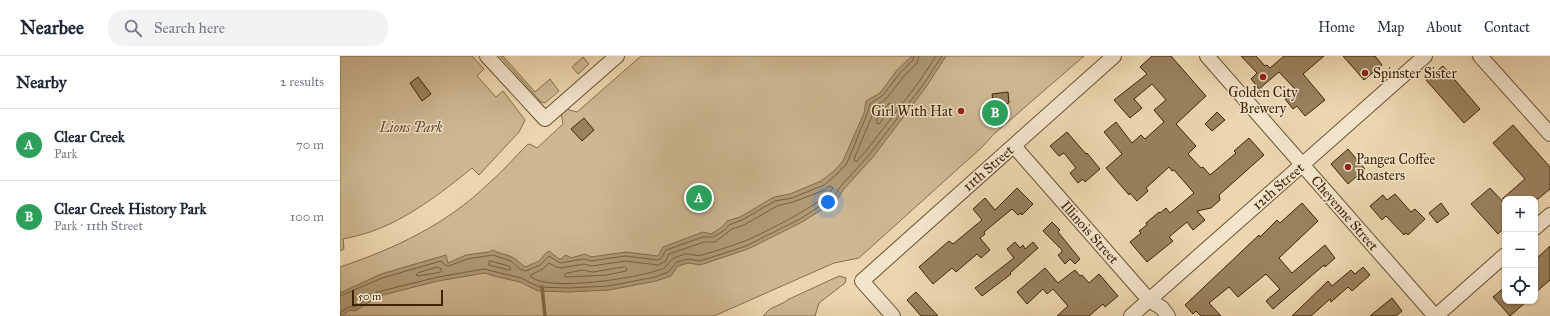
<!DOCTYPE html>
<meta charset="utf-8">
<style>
:root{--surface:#fff;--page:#f2f2f3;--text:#1f2937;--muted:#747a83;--line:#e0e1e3;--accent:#b45309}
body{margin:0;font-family:"IM FELL Great Primer",serif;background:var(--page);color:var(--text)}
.controls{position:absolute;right:12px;bottom:12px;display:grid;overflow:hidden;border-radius:8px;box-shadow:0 1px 3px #0004}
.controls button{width:36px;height:36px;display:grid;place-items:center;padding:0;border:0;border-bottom:1px solid var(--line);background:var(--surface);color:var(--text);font:20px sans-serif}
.scale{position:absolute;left:12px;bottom:10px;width:91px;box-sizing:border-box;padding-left:4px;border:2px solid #3d2504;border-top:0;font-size:11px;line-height:14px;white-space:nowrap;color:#3d2504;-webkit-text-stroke:3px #f3e4cc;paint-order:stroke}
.you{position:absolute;left:488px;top:146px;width:14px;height:14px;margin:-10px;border:3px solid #fff;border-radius:50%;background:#1a73e8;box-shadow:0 0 0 6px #1a73e833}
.badge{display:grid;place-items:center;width:26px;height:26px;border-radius:50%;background:var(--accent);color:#fff;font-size:13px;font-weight:700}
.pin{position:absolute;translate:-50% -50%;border:2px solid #fff;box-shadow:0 1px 4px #0006}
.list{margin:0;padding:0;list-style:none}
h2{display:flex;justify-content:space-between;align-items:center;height:52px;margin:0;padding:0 16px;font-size:17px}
h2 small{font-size:13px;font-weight:400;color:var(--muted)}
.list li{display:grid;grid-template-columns:26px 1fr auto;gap:12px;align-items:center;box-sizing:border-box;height:72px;padding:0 16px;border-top:1px solid var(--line)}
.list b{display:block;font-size:15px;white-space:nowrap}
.list p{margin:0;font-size:13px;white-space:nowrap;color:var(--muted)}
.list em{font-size:13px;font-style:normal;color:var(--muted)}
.icon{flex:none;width:22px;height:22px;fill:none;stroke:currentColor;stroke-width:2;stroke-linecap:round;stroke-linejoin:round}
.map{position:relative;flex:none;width:1210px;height:260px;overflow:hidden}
header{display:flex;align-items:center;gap:24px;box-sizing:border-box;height:56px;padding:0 20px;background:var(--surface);border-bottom:1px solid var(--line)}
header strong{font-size:19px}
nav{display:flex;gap:22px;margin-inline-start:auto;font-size:14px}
.search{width:280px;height:36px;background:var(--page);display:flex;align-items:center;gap:10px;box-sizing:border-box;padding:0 14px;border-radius:16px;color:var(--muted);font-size:15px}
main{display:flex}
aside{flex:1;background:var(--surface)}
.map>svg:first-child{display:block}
.green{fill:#ceb893;stroke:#866e4c}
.water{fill:#b09a76;stroke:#826b48}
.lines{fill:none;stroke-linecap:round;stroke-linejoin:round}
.shore{stroke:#76603d;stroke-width:1}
.stream{stroke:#826b48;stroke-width:3.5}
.building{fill:#98815d;stroke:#3d2504}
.street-casing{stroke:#69512f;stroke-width:16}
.street{stroke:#f3e4cc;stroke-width:14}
.poi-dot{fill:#8f2418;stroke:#f3e4cc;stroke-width:1.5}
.labels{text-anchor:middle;stroke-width:3;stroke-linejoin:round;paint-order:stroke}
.poi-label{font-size:14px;fill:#3d2504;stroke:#f3e4cc;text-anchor:start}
.park-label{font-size:14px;font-style:italic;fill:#614a28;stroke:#f3e4cc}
.street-label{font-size:14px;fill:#3d2504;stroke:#f3e4cc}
</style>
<header>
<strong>Nearbee</strong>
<div class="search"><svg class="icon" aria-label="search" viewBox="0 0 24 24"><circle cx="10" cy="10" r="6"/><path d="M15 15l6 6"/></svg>Search here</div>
<nav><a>Home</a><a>Map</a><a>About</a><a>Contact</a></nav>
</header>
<main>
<aside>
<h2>Nearby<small>2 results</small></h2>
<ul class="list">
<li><span class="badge" style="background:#2e9e5b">A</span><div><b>Clear Creek</b><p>Park</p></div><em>70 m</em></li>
<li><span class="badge" style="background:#2e9e5b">B</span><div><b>Clear Creek History Park</b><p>Park · 11th Street</p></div><em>100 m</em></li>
</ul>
</aside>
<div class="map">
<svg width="1210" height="260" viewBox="0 0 1210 260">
<rect width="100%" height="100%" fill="#ecd6b0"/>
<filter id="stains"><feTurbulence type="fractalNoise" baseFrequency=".005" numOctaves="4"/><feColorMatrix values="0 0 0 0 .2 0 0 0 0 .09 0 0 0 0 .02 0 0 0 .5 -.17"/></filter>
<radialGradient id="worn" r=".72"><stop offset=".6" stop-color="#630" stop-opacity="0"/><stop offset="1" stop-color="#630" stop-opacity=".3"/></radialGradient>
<!-- green -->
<g class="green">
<path d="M0,0h132l12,13 -7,7 19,21 7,-6 22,29 -6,12 -40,43 -7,-7c-31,25 -64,51 -102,64 -9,3 -18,5 -27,7l1,10 -4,2z"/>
<polygon points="160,0 163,0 195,36 210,23 219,35 205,47 201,46"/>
<path d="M301,0h443l-90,78 -13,14 -122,110 -25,5 -120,53h-374v-49c54,-18 107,-43 148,-83 14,-12 26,-26 39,-39l3,-1 7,4 26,-24 -2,-11 5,-4 11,3z"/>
<polygon points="243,1 249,8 238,18 232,11"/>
<polygon points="499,220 506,222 505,227 479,247 475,260 423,260 430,253 445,246 447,244"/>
</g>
<!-- water -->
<path class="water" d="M572,0h34l-20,31 -53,70 -30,33 -6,10 -35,22 -54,27 -48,16 -12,-2 -10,3 -7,10 -15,5 -47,9 -41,2 -30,-1 -18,-9 -26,-6 -9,-3 -47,8 -59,15 -24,15 -5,-1 -8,6h-2v-23l41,-19 65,-19 2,8 18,-8 23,-3 4,-2c6,4 13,4 19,7 6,3 9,8 14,10 4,-3 10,-4 13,-6 4,-4 5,-7 10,-10l10,8h3l1,-2 3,-2 5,3 14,-4 6,3 35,-5 32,4 5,-9 40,-15 8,2 11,-7 5,-6 13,-4 34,-20 16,-3 31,-13 13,-10 9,-10 21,-48 2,-12 14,-8 17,-23z"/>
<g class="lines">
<!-- shore -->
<g class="shore">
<polyline points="579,0 577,7 564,20 546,43 534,51 532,60 514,103 515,105 517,105 526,95 579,26 596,0"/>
<path d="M549,48h3v3l-12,16 -3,1c-1,-11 4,-14 12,-20z"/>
<path d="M490,130l3,2c-7,14 -71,46 -88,53 -14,5 -29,10 -43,14 -6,2 -12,-2 -18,-1 -4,2 -9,3 -11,5 -5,3 -6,9 -11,10 -24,9 -112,23 -131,8v-2l12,-6 6,-6 7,4 5,1 23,-4 8,2 33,-5 33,4 8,-4 3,-7 35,-12h11l17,-13 12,-4 33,-19 16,-4 32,-12z"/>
<polygon points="150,205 169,210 171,213 169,214 149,209"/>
<polygon points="98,211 101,213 101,216 79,220 76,219 78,217"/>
<polygon points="285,211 287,213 286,215 267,219 227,221 224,220 227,217 243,214 252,216"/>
<polyline points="0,240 42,222 101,205 105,209 109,210 127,203 153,199 171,205 180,213 186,215 200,209 209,200 220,207 244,203 251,205 285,200 318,204 321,202 326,194 363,181 373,181 385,174 389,169 402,164 435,145 452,142 484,129 497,118 507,107 527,58 530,48 543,39 560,17 573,4 574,0"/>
<polyline points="0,260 1,256 8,251 15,251 37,236 98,221 144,213 181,222 199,231 228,232 268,230 315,221 328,216 337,206 348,203 360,205 406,190 460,163 494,141 500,131 529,99 583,29 602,0"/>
</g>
<!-- stream -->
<polyline class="stream" points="202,231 205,260"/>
</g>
<!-- building -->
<g class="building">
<polygon points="812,0 831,0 866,40 836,68 856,90 848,98 861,112 863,111 870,119 896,97 894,95 909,82 924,99 879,139 880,144 871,152 857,155 865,164 853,174 847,166 829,181 833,185 807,206 790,186 801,177 799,175 807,169 806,167 819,156 820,157 826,152 830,157 854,137 834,114 832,115 829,111 806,132 808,135 797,145 790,137 789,139 766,112 782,98 764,76 776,66 792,87 801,79 805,83 824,66 814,54 826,44 812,28 794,43 802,52 790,62 774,44 807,18 800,11"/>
<polygon points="901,0 916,0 925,10 927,9 930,12 944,0 984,0 963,18 985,44 965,60 957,50 953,53 945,43 956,34 939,16 919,33 911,23 917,17"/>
<polygon points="1003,0 1035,0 1042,9 1024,24"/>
<polygon points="1103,10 1140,53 1124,67 1086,24"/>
<polygon points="78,21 91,38 82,45 70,27"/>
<polygon points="668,36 669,47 654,50 652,38"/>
<polygon points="877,56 885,64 872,75 865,68"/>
<polygon points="244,62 254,74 242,85 231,73"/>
<polygon points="1173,69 1210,111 1210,133 1198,143 1162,143 1185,123 1153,87"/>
<polygon points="727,76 746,98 747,97 760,113 745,126 743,123 738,127 730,117 736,112 724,97 719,100 710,90"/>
<polygon points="1008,93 1025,113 1008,128 991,108"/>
<polygon points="677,132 693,148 682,159 681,157 678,159 672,153 644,176 645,178 640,182 650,194 641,202 637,198 616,216 612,212 593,228 579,211 609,185 613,188 642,164 633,153 645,142 655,154"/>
<polygon points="1150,132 1165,148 1165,171 1158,178 1131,148"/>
<polygon points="1055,138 1071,156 1075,153 1085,163 1068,179 1066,177 1064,179 1046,160 1042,164 1030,150 1043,139 1047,144"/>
<polygon points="962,147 978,165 939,202 952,217 985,189 995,202 985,211 984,209 933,253 926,245 940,233 926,218 898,241 889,231 869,247 881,260 861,260 856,255 853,258 845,249 919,179 920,181 937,164 940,167"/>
<polygon points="1101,147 1109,158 1097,167 1089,157"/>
<polygon points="712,166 720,174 718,176 740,203 735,208 730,203 725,208 718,199 722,196 722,194 703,175"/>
<polygon points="675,186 680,192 683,189 685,193 693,186 698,192 670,217 671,218 642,240 635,232 674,202 667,193"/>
<polygon points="1210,190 1210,224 1195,237 1195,204"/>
<polygon points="1023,211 1030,219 1012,235 1008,231 991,246 990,243 971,260 952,260 988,225 992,230 1011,214 1015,218"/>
<polygon points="705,212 718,227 735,214 740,220 742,219 749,227 759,218 778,240 765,251 763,248 749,260 717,260 728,250 713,233 707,238 703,233 687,248 677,236"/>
<polygon points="1165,231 1165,245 1187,245 1170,260 1153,241"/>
<polygon points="576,236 598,260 581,260 567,244"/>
<polygon points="1052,242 1062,255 1056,260 1030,260"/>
</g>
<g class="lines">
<defs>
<g id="street">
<polyline points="147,0 205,63 277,0"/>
<polyline points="867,0 1095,260"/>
<polyline points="1140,0 1210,78"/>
<polyline points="674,90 809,244 822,252 828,260"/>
<polyline points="1195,172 1210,159"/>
<polyline points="553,260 522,225 774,0"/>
<polyline points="791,260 1085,0"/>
<polyline points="1096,260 1165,199"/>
</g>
</defs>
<!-- street casing -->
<use href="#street" class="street-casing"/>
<!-- street -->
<use href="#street" class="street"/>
</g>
<!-- markers -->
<g class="poi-dot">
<circle cx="1025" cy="17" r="4"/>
<circle cx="923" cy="21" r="4"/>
<circle cx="621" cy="55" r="4"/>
<circle cx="1008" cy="111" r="4"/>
</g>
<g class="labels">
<!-- poi labels -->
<g class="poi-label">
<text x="1033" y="22">Spinster Sister</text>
<text x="923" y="41" text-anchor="middle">Golden City<tspan x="923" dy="16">Brewery</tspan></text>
<text x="613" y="60" text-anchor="end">Girl With Hat</text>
<text x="1016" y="108">Pangea Coffee<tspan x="1016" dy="16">Roasters</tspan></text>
</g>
<!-- park labels -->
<g class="park-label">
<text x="71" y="76">Lions Park</text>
</g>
<!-- street labels -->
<g class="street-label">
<text transform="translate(648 112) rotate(-41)" y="5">11th Street</text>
<text transform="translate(938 130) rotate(-41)" y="5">12th Street</text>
<text transform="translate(1005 157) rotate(49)" y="5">Cheyenne Street</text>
<text transform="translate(750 176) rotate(48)" y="5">Illinois Street</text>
</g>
</g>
<rect width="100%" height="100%" filter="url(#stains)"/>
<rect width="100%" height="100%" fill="url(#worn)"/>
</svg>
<div class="controls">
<button>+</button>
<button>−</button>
<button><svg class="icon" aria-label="locate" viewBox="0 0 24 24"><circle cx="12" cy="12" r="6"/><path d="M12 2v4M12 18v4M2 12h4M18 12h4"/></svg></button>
</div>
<div class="scale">50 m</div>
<div class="you"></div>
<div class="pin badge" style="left:359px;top:142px;background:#2e9e5b">A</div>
<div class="pin badge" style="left:655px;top:57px;background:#2e9e5b">B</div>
</div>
</main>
